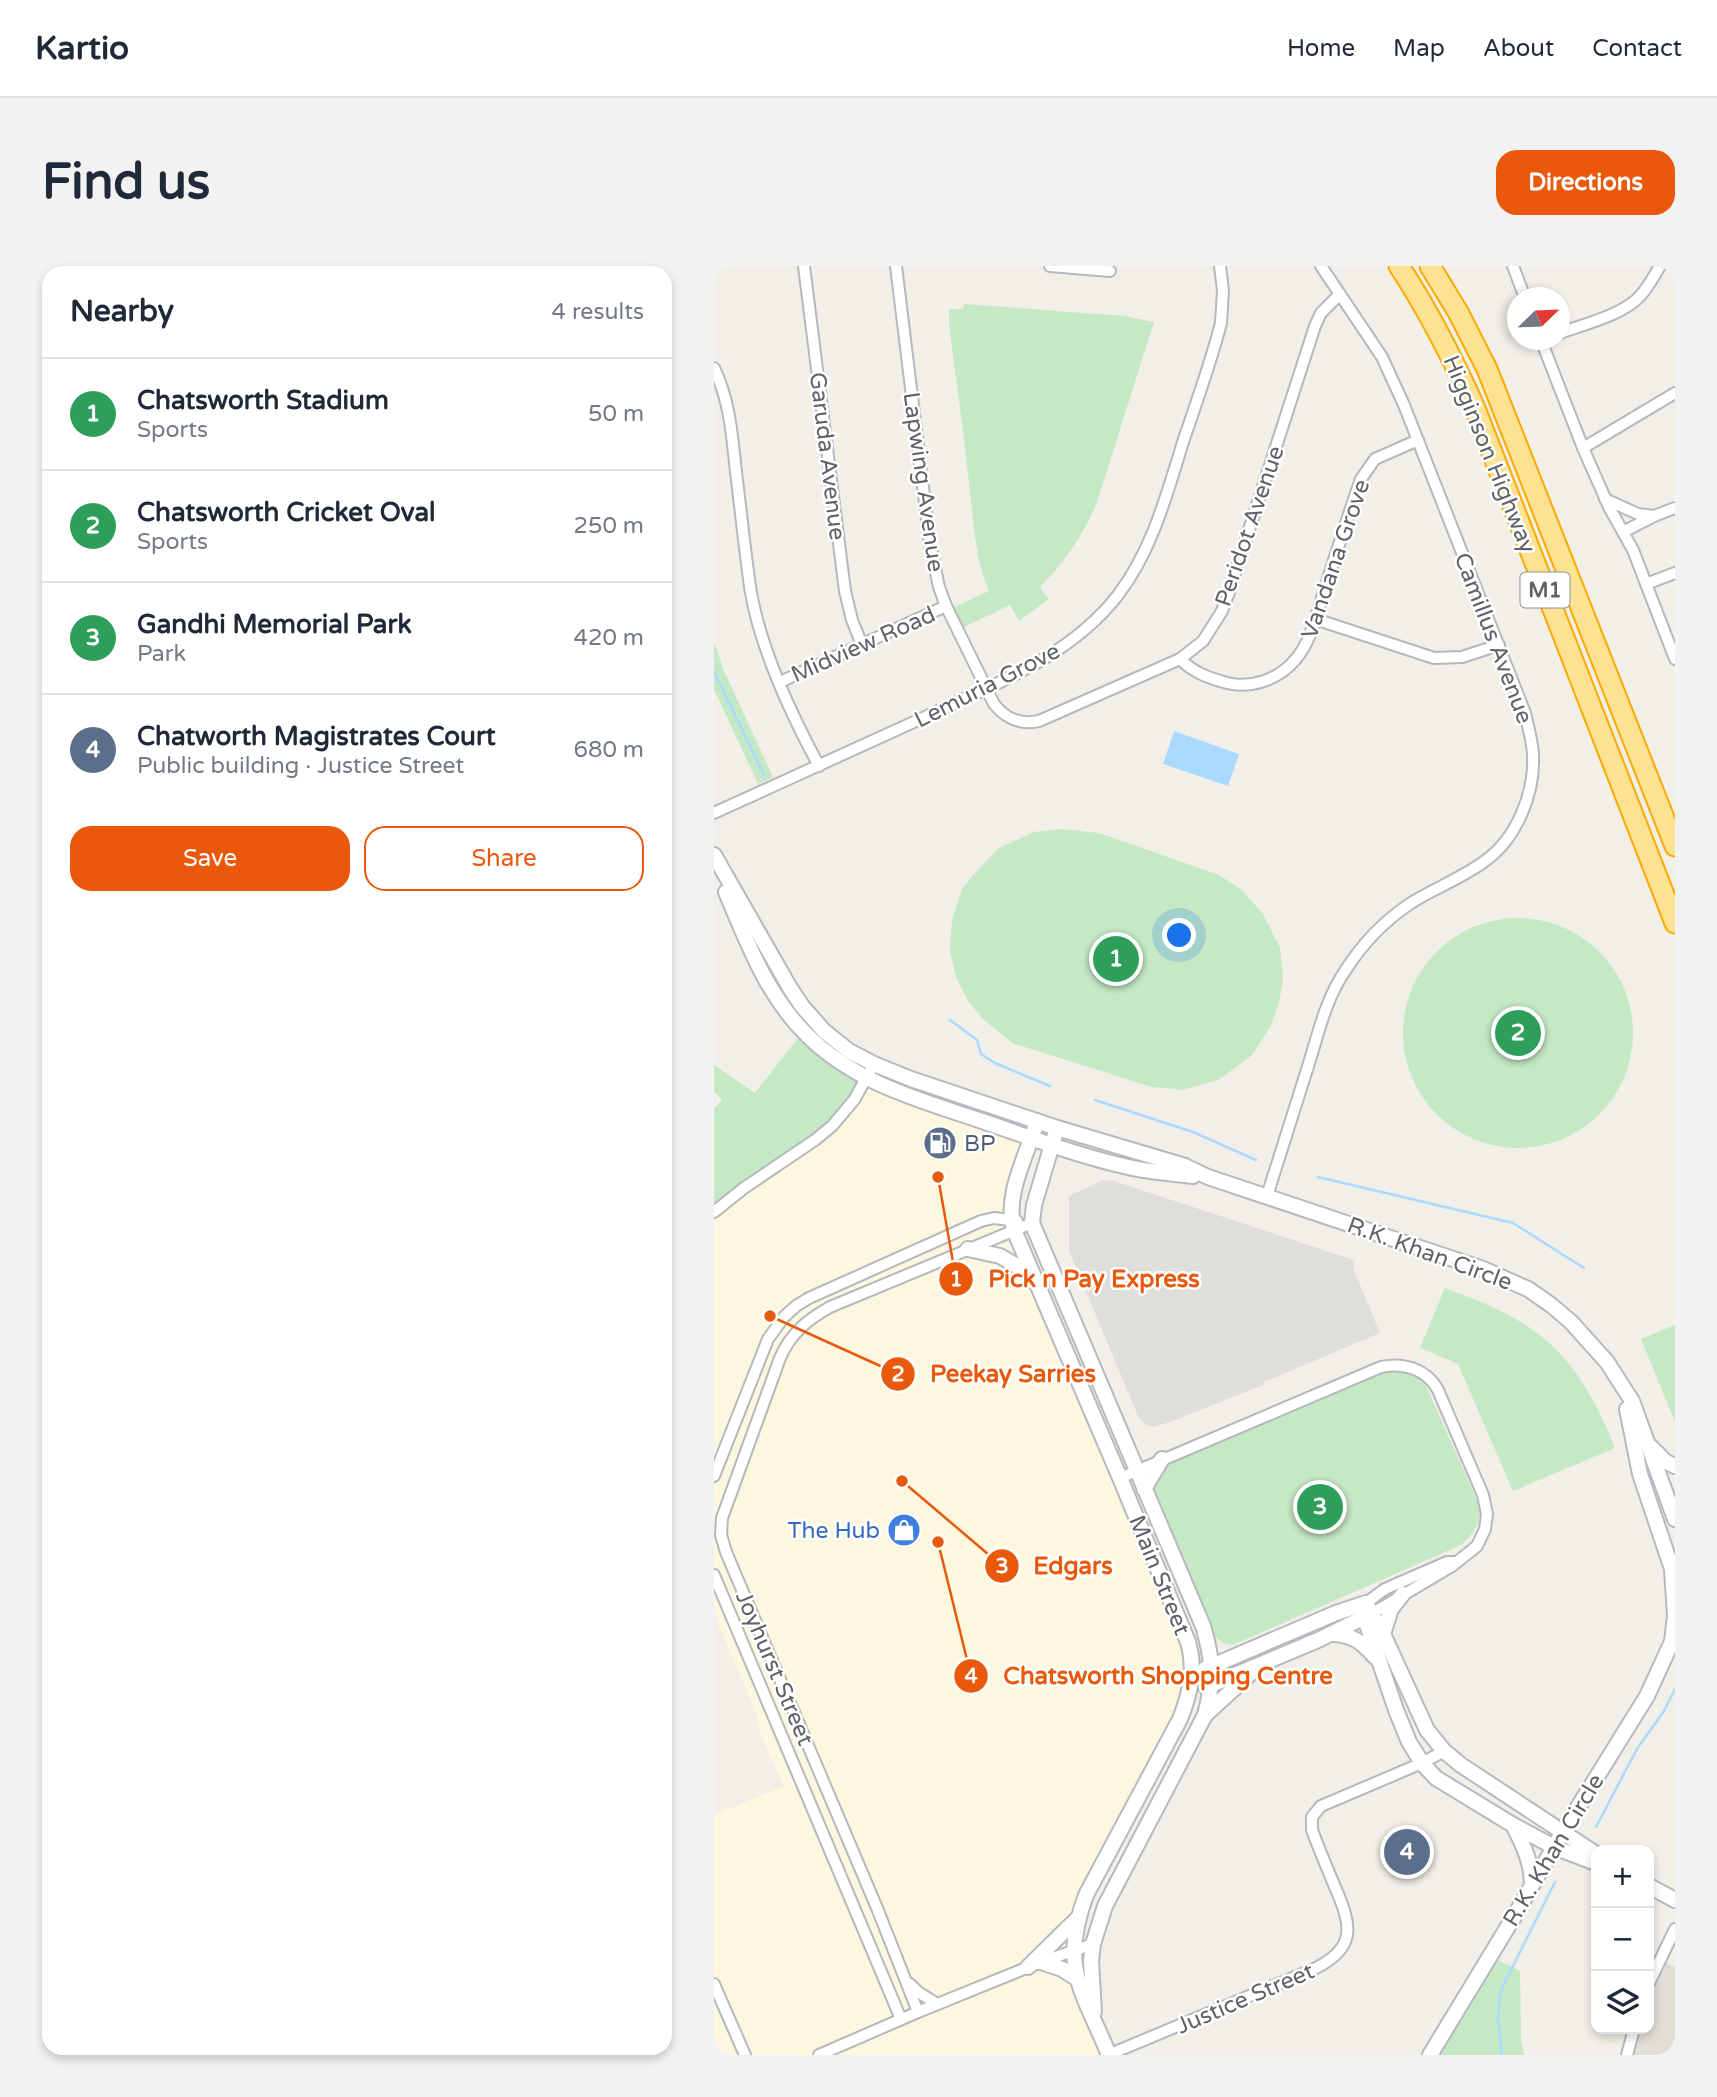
<!DOCTYPE html>
<meta charset="utf-8">
<style>
:root{--surface:#fff;--page:#f2f2f3;--text:#1f2937;--muted:#747a83;--line:#e0e1e3;--accent:#ea580c}
body{margin:0;font-family:"Varela Round",sans-serif;background:var(--page);color:var(--text)}
.controls{position:absolute;right:21px;bottom:21px;display:grid;overflow:hidden;border-radius:14px;box-shadow:0 4px 10px #0003}
.controls button{width:63px;height:63px;display:grid;place-items:center;padding:0;border:0;border-bottom:2px solid var(--line);background:var(--surface);color:var(--text);font:35px sans-serif}
.compass{position:absolute;left:793px;top:21px;width:63px;height:63px;border-radius:50%;background:var(--surface);box-shadow:0 4px 10px #0003;rotate:67deg}
.you{position:absolute;left:466px;top:670px;width:24px;height:24px;margin:-18px;border:5px solid #fff;border-radius:50%;background:#1a73e8;box-shadow:0 0 0 10px #1a73e833}
.badge{display:grid;place-items:center;width:46px;height:46px;border-radius:50%;background:var(--accent);color:#fff;font-size:23px;font-weight:700}
.pin{position:absolute;translate:-50% -50%;border:4px solid #fff;box-shadow:0 2px 7px #0006}
.list{margin:0;padding:0;list-style:none}
h2{display:flex;justify-content:space-between;align-items:center;height:91px;margin:0;padding:0 28px;font-size:30px}
h2 small{font-size:23px;font-weight:400;color:var(--muted)}
.list li{display:grid;grid-template-columns:46px 1fr auto;gap:21px;align-items:center;box-sizing:border-box;height:112px;padding:0 28px;border-top:2px solid var(--line)}
.list b{display:block;font-size:26px;white-space:nowrap}
.list p{margin:0;font-size:23px;white-space:nowrap;color:var(--muted)}
.list em{font-size:23px;font-style:normal;color:var(--muted)}
.actions{display:flex;gap:14px;padding:21px 28px}
.actions a{flex:1;padding:16px 0;border:2px solid var(--accent);border-radius:21px;text-align:center;font-size:24px;color:var(--accent)}
.actions .main{background:var(--accent);color:#fff}
.icon{flex:none;width:38px;height:38px;fill:none;stroke:currentColor;stroke-width:2;stroke-linecap:round;stroke-linejoin:round}
.map{position:relative;flex:none;width:961px;height:1789px;overflow:hidden;border-radius:21px}
header{display:flex;align-items:center;gap:42px;box-sizing:border-box;height:98px;padding:0 35px;background:var(--surface);border-bottom:2px solid var(--line)}
header strong{font-size:33px}
nav{display:flex;gap:38px;margin-inline-start:auto;font-size:24px}
.intro{display:flex;align-items:center;justify-content:space-between;box-sizing:border-box;height:168px;padding:0 42px}
h1{margin:0;font-size:49px}
.button{padding:18px 32px;border-radius:21px;background:var(--accent);color:#fff;font-size:24px;font-weight:700}
main{display:flex;gap:42px;padding:0 42px}
aside{flex:1;background:var(--surface);border-radius:21px;box-shadow:0 4px 10px #0003}
.map>svg:first-child{display:block}
.commercial{fill:#fef7e0}
.industrial{fill:#e0deda}
.education{fill:#e1ded6}
.green{fill:#c5e8c5}
.water{fill:#aadaff}
.lines{fill:none;stroke-linecap:round;stroke-linejoin:round}
.stream{stroke:#aadaff;stroke-width:2.5}
.street-casing{stroke:#b5b8bc;stroke-width:14}
.secondary-casing{stroke:#b6babf;stroke-width:18}
.highway-casing{stroke:#f9ab00;stroke-width:23}
.street{stroke:#fff;stroke-width:10}
.secondary{stroke:#fff;stroke-width:14}
.highway{stroke:#fde293;stroke-width:19}
.labels{text-anchor:middle;stroke-width:5;stroke-linejoin:round;paint-order:stroke}
.shield{fill:#fff;stroke:#8f9295;stroke-width:2}
.shield-label{font-size:21px;font-weight:bold;fill:#5f6368}
.street-label{font-size:23px;fill:#5f6368;stroke:#fff}
.service-label{font-size:23px;fill:#4e5e75;stroke:#fff;text-anchor:start}
.shop-label{font-size:23px;fill:#366cbe;stroke:#fff;text-anchor:end}
.leader{fill:none;stroke:#e8590c;stroke-width:2.5}
.callout-dot{fill:#e8590c;stroke:#fff;stroke-width:2.5}
.mark-label{font-size:21px;text-anchor:middle;font-weight:bold;fill:#fff}
.callout-label{font-size:24px;text-anchor:middle;font-weight:bold;fill:#e8590c;stroke:#fff;stroke-width:5;stroke-linejoin:round;paint-order:stroke}
</style>
<header>
<strong>Kartio</strong>
<nav><a>Home</a><a>Map</a><a>About</a><a>Contact</a></nav>
</header>
<div class="intro"><h1>Find us</h1><a class="button">Directions</a></div>
<main>
<aside>
<h2>Nearby<small>4 results</small></h2>
<ul class="list">
<li><span class="badge" style="background:#2e9e5b">1</span><div><b>Chatsworth Stadium</b><p>Sports</p></div><em>50 m</em></li>
<li><span class="badge" style="background:#2e9e5b">2</span><div><b>Chatsworth Cricket Oval</b><p>Sports</p></div><em>250 m</em></li>
<li><span class="badge" style="background:#2e9e5b">3</span><div><b>Gandhi Memorial Park</b><p>Park</p></div><em>420 m</em></li>
<li><span class="badge" style="background:#5c6f8a">4</span><div><b>Chatworth Magistrates Court</b><p>Public building · Justice Street</p></div><em>680 m</em></li>
</ul>
<div class="actions"><a class="main">Save</a><a>Share</a></div>
</aside>
<div class="map">
<svg width="961" height="1789" viewBox="0 0 961 1789">
<rect width="100%" height="100%" fill="#f1efe8"/>
<!-- commercial -->
<polygon class="commercial" points="152,813 318,872 296,937 474,1377 475,1428 372,1630 360,1681 395,1789 0,1789 0,1549 70,1520 42,1458 46,1456 5,1359 0,1342 0,947"/>
<!-- industrial -->
<polygon class="industrial" points="389,914 400,915 640,994 639,1002 666,1067 550,1116 551,1118 456,1156 440,1161 431,1158 424,1150 355,985 355,930"/>
<!-- education -->
<polygon class="education" points="945,1693 961,1701 961,1789 912,1789 919,1763 935,1763 935,1715"/>
<!-- green -->
<g class="green">
<path d="M250,38l161,12 29,6 -57,180c-13,32 -32,60 -57,85l9,12 -30,22 -9,-16 -48,23 -8,-21 35,-16c-14,-32 -15,-66 -19,-100 -6,-56 -14,-111 -21,-167v-15h14z"/>
<polygon points="0,376 10,405 59,511 44,518 0,423"/>
<polygon points="348,563 385,567 505,609 528,624 549,648 566,682 569,713 565,737 556,761 538,789 506,813 469,824 438,821 298,777 268,752 254,735 242,711 236,685 238,654 248,623 260,608 285,582 320,566"/>
<circle cx="804" cy="767" r="115"/>
<polygon points="88,767 152,813 123,856 0,947 0,843 8,834 0,825 0,799 41,827"/>
<path d="M731,1022c32,12 64,24 92,45 38,28 61,72 78,115l-102,43 -55,-127 -38,-16z"/>
<polygon points="961,1059 961,1156 927,1073"/>
<path d="M684,1104l15,4 11,7 55,124c3,17 -5,29 -18,40l-226,99c-10,2 -16,-2 -22,-11l-63,-149 13,-19 219,-94z"/>
<polygon points="777,1691 806,1705 807,1772 810,1789 717,1789"/>
</g>
<!-- water -->
<polygon class="water" points="460,465 525,488 514,520 449,498"/>
<g class="lines">
<!-- stream -->
<g class="stream">
<polyline points="0,405 50,509"/>
<polyline points="236,754 263,774 267,788 281,797 336,820"/>
<polyline points="381,834 479,866 542,894"/>
<polyline points="604,911 799,957 870,1002"/>
<polyline points="882,1561 923,1483 950,1445 961,1423"/>
<polyline points="788,1789 784,1753 786,1726 841,1616"/>
</g>
<defs>
<g id="street">
<polyline points="90,0 131,325 138,354 148,379"/>
<path d="M182,0l34,278 9,43 7,19 48,98c12,15 26,21 45,17l141,-62 23,-18 19,-30 6,-16 87,-269 6,-13 19,-19"/>
<polyline points="336,0 396,5"/>
<polyline points="799,0 811,32"/>
<path d="M846,67c24,-9 64,-18 81,-38 8,-9 13,-19 19,-29"/>
<polyline points="827,74 869,182 895,241 919,284 961,393"/>
<path d="M0,102c16,33 18,68 22,104 5,40 9,81 15,121 10,56 41,123 68,173"/>
<polyline points="869,182 961,127"/>
<polyline points="891,233 924,248 940,250"/>
<polyline points="909,266 940,250 961,242"/>
<polyline points="932,318 961,307"/>
<polyline points="601,353 720,392 748,391 785,379"/>
<path d="M466,393c14,14 29,19 47,24 25,6 52,-4 68,-23 16,-18 22,-47 29,-69 12,-37 24,-75 37,-112l14,-20 43,-19"/>
<polyline points="66,416 232,340"/>
<path d="M0,547c71,-32 142,-64 213,-97 68,-32 143,-59 191,-121 35,-46 49,-102 66,-156 13,-38 27,-77 37,-116l2,-33 -3,-24"/>
<path d="M553,930c14,-45 29,-91 43,-136 9,-30 17,-63 35,-89 17,-27 39,-50 66,-68 24,-15 51,-25 74,-42 32,-23 50,-68 48,-107 -1,-14 -5,-28 -8,-41l-121,-308 -22,-48 -61,-91"/>
<polyline points="0,946 30,922 101,874 118,860 140,834 160,798"/>
<polyline points="0,1210 54,1073 70,1051 82,1040 95,1032 267,955 280,952 303,955"/>
<path d="M406,1212l261,-111c22,-5 46,2 57,23l45,105 4,19 -2,15 -8,17 -25,20 -81,48"/>
<polyline points="0,1309 187,1753"/>
<polyline points="652,1337 671,1323 733,1296 742,1296"/>
<polyline points="935,1717 961,1663"/>
<polyline points="0,1718 31,1789"/>
<polyline points="196,1718 204,1726 223,1738"/>
<path d="M204,1746l-41,-104 -151,-356 -5,-17 1,-17 58,-160c11,-25 27,-38 50,-51l202,-84"/>
<polyline points="105,1789 204,1746 327,1696 379,1678"/>
<path d="M394,1789l206,-86c43,-21 38,-43 21,-82 -8,-19 -16,-38 -23,-57v-13l9,-11 101,-43 22,-12"/>
<polyline points="913,1789 920,1763"/>
</g>
<g id="secondary">
<polyline points="0,589 76,722 88,740 110,765 135,785 160,798 197,813 343,862 471,900 494,911 769,1003 814,1023 837,1039 857,1056 893,1096 918,1135 961,1253"/>
<path d="M12,626c21,50 41,104 81,143 48,48 113,65 175,86 47,16 94,34 142,45 23,6 46,7 69,10"/>
<path d="M323,855c-10,35 -33,73 -23,109l106,248 68,164c8,27 2,52 -8,77l-94,176c-27,73 -3,96 23,160"/>
<path d="M343,862l-23,77 -2,18 171,403c10,33 11,56 2,89l-100,191 -12,38 -2,17 3,51"/>
<polyline points="254,983 286,990 318,1009"/>
<polyline points="913,1143 926,1208 958,1303 961,1350 958,1376"/>
<polyline points="937,1181 952,1196 961,1200"/>
<polyline points="430,1223 448,1193"/>
<polyline points="649,1347 682,1444 695,1476 708,1497 722,1512 799,1559 840,1581 882,1597"/>
<path d="M619,1368c20,1 29,8 42,23"/>
<polyline points="669,1368 677,1343 689,1328"/>
<polyline points="491,1403 622,1347 652,1337 669,1368 713,1464 730,1485 747,1499 882,1588"/>
<polyline points="492,1421 604,1374 657,1348"/>
<polyline points="491,1449 538,1406"/>
<path d="M799,1559c10,19 19,38 19,60"/>
<polyline points="935,1620 961,1634"/>
<polyline points="327,1696 348,1703 362,1712"/>
<polyline points="314,1701 364,1652"/>
<polyline points="716,1789 801,1649 848,1567 933,1430 961,1369"/>
</g>
<g id="highway">
<path d="M685,0c29,44 53,91 75,140l201,517"/>
<polyline points="716,0 744,46 773,103 961,580"/>
</g>
</defs>
<!-- street casing -->
<use href="#street" class="street-casing"/>
<!-- secondary casing -->
<use href="#secondary" class="secondary-casing"/>
<!-- highway casing -->
<use href="#highway" class="highway-casing"/>
<!-- street -->
<use href="#street" class="street"/>
<!-- secondary -->
<use href="#secondary" class="secondary"/>
<!-- highway -->
<use href="#highway" class="highway"/>
</g>
<!-- icons -->
<defs>
<symbol id="fuel-disc" viewBox="-11 -11 22 22"><circle r="9.5" fill="#5c6f8a" stroke="#fff"/><path d="M-5.5-6h7V0h2V4h1.3V-2.5L3-4.5l.8-.8L6-3V5H2.5V1h-1V6h-7ZM-4.2-4.7v3.2H.2V-4.7Z" fill="#fff"/></symbol>
<symbol id="shop-disc" viewBox="-11 -11 22 22"><circle r="9.5" fill="#3f7fe0" stroke="#fff"/><path d="M-5-2.5h2.3a2.7 3.5 0 0 1 5.4 0H5L5.5 6h-11ZM-1.5-2.5h3a1.5 2.3 0 0 0-3 0Z" fill="#fff"/></symbol>
</defs>
<g fill-rule="evenodd">
<use href="#fuel-disc" x="207" y="858" width="38" height="38"/>
<use href="#shop-disc" x="171" y="1245" width="38" height="38"/>
</g>
<g class="labels">
<!-- shield labels -->
<rect class="shield" x="806.5" y="306.5" width="49" height="35" rx="5"/>
<g class="shield-label">
<text x="831" y="331">M1</text>
</g>
<!-- street labels -->
<g class="street-label">
<text transform="translate(776 188) rotate(68)" y="8">Higginson Highway</text>
<text transform="translate(114 190) rotate(83)" y="8">Garuda Avenue</text>
<text transform="translate(210 216) rotate(82)" y="8">Lapwing Avenue</text>
<text transform="translate(535 260) rotate(-71)" y="8">Peridot Avenue</text>
<text transform="translate(621 293) rotate(-71)" y="8">Vandana Grove</text>
<text transform="translate(780 372) rotate(69)" y="8">Camillus Avenue</text>
<text transform="translate(149 378) rotate(-24)" y="8">Midview Road</text>
<text transform="translate(273 419) rotate(-27)" y="8">Lemuria Grove</text>
<text transform="translate(716 987) rotate(20)" y="8">R.K. Khan Circle</text>
<text transform="translate(446 1309) rotate(68)" y="8">Main Street</text>
<text transform="translate(61 1402) rotate(67)" y="8">Joyhurst Street</text>
<text transform="translate(839 1584) rotate(-59)" y="8">R.K. Khan Circle</text>
<text transform="translate(531 1732) rotate(-23)" y="8">Justice Street</text>
</g>
<!-- service labels -->
<g class="service-label">
<text x="250" y="885">BP</text>
</g>
<!-- shop labels -->
<g class="shop-label">
<text x="166" y="1272">The Hub</text>
</g>
</g>
<!-- callouts -->
<path class="leader" d="M224 911L242 1013M56 1050L184 1108M188 1215L288 1300M224 1276L257 1410"/>
<g class="callout-dot">
<circle cx="224" cy="911" r="7"/>
<circle cx="56" cy="1050" r="7"/>
<circle cx="188" cy="1215" r="7"/>
<circle cx="224" cy="1276" r="7"/>
<circle cx="242" cy="1013" r="18"/>
<circle cx="184" cy="1108" r="18"/>
<circle cx="288" cy="1300" r="18"/>
<circle cx="257" cy="1410" r="18"/>
</g>
<g class="mark-label">
<text x="242" y="1020">1</text>
<text x="184" y="1115">2</text>
<text x="288" y="1307">3</text>
<text x="257" y="1417">4</text>
</g>
<g class="callout-label">
<text x="380" y="1021">Pick n Pay Express</text>
<text x="299" y="1116">Peekay Sarries</text>
<text x="359" y="1308">Edgars</text>
<text x="454" y="1418">Chatsworth Shopping Centre</text>
</g>
</svg>
<div class="controls">
<button>+</button>
<button>−</button>
<button><svg class="icon" aria-label="layers" viewBox="0 0 24 24"><path d="M12 4l9 5-9 5-9-5zM3 14l9 5 9-5"/></svg></button>
</div>
<svg class="compass" viewBox="-18 -18 36 36"><path d="M0-13l5 13h-10z" fill="#e53935"/><path d="M0 13l5-13h-10z" fill="#747a83"/></svg>
<div class="you"></div>
<div class="pin badge" style="left:402px;top:693px;background:#2e9e5b">1</div>
<div class="pin badge" style="left:804px;top:767px;background:#2e9e5b">2</div>
<div class="pin badge" style="left:606px;top:1241px;background:#2e9e5b">3</div>
<div class="pin badge" style="left:693px;top:1586px;background:#5c6f8a">4</div>
</div>
</main>
